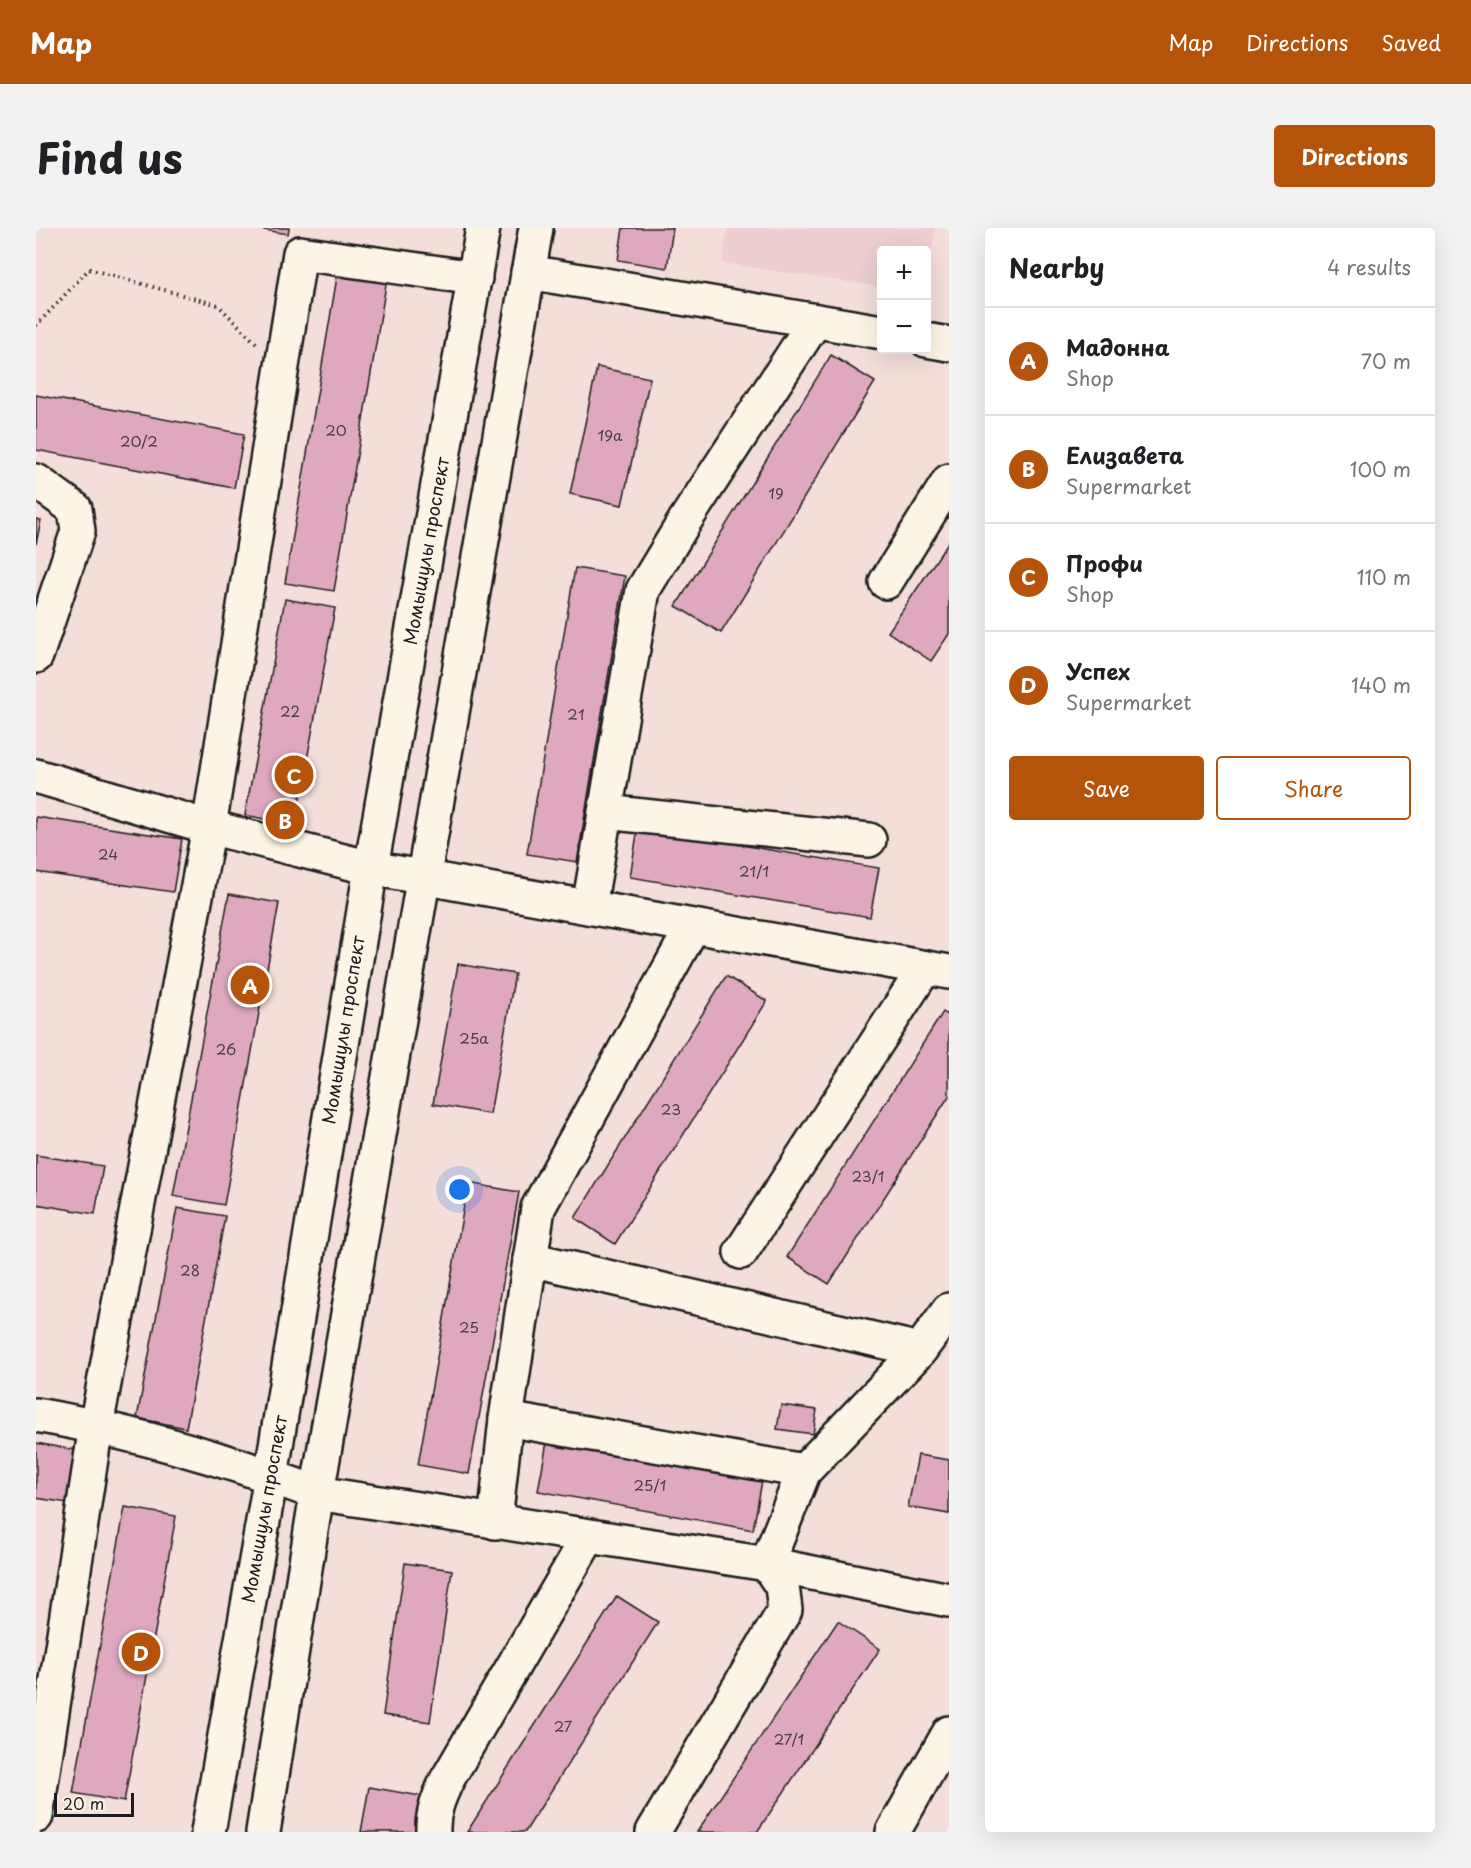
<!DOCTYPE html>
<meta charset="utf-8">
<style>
:root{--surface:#fff;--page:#f2f2f2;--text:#202124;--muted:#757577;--line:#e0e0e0;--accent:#b45309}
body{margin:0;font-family:"Playpen Sans",sans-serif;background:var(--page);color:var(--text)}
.controls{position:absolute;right:18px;top:18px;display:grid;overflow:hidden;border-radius:6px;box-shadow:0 6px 24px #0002}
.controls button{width:54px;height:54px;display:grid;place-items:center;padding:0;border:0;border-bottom:2px solid var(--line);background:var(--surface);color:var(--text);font:30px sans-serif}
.scale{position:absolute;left:18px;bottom:15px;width:80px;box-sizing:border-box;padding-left:6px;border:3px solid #1c1c1c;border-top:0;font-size:16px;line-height:21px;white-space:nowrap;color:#1c1c1c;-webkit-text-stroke:4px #fcf5e5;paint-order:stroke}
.you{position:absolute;left:424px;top:962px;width:21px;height:21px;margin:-15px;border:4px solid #fff;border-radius:50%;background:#1a73e8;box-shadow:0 0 0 9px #1a73e833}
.badge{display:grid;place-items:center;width:39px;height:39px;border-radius:50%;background:var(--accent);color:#fff;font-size:20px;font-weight:700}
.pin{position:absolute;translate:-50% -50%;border:3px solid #fff;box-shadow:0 2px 6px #0006}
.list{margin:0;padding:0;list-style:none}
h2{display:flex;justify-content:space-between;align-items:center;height:78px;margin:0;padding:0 24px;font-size:26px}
h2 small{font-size:20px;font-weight:400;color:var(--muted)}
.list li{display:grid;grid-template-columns:39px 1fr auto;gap:18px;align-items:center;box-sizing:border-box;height:108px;padding:0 24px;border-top:2px solid var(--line)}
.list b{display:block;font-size:22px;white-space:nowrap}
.list p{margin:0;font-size:20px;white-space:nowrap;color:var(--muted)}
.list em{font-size:20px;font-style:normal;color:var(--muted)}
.actions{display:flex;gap:12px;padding:18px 24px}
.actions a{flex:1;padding:14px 0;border:2px solid var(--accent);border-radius:6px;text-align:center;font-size:21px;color:var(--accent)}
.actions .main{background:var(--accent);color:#fff}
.map{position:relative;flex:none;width:913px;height:1604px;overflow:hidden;border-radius:6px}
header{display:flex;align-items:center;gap:36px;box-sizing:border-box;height:84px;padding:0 30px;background:var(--accent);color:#fff}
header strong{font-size:28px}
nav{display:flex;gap:33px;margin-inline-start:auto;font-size:21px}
.intro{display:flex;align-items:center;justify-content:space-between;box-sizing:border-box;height:144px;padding:0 36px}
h1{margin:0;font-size:42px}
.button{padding:15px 27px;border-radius:6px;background:var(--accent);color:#fff;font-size:21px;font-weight:700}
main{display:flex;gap:36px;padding:0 36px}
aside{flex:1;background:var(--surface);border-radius:6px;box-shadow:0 6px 24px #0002}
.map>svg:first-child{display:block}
.built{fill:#edced1}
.building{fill:#dfa8be;stroke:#1c1c1c;stroke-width:1.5}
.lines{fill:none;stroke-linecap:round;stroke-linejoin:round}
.minor-casing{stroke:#1c1c1c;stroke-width:38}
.path{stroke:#1c1c1c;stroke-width:4;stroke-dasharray:1.5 4.5;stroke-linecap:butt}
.minor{stroke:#fcf5e5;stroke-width:33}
.labels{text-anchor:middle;stroke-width:4.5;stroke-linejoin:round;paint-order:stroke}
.number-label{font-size:15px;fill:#4d3f44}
.street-label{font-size:18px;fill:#1c1c1c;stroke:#fcf5e5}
</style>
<header>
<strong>Map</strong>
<nav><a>Map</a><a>Directions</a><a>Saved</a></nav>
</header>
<div class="intro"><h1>Find us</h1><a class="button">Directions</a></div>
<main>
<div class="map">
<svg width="913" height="1604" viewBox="0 0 913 1604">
<rect width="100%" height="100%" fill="#f3ded9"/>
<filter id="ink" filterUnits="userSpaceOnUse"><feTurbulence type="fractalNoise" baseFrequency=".0167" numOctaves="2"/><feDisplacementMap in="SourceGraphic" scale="12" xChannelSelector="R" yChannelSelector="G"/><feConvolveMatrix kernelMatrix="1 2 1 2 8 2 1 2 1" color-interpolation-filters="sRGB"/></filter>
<g filter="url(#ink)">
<!-- built -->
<polygon class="built" points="692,0 899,0 891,56 890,22 846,22 845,59 686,35"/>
<!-- building -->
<g class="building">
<polygon points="216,0 253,0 252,6"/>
<polygon points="587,0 637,0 631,40 582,32"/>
<polygon points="302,43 351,51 298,363 249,355"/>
<polygon points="795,127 839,154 685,405 640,378"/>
<polygon points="561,139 614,150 586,277 534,266"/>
<polygon points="0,167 208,206 198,260 0,222"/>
<polygon points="0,291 5,292 0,316"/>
<polygon points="913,313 913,406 895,433 852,404"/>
<polygon points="539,340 589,348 541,634 491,626"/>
<polygon points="249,371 299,380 259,597 209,587"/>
<polygon points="0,589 146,611 137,664 0,644"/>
<polygon points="602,600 843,640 834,689 594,649"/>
<polygon points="193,666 243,675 188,977 137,968"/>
<polygon points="422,736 479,746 454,886 397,876"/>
<polygon points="690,748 731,773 579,1016 539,990"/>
<polygon points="907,784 913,788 913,868 793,1056 751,1029"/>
<polygon points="0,927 67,938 59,986 0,976"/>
<polygon points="432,955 483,964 433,1246 382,1237"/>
<polygon points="141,980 189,988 150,1200 101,1190"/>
<polygon points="745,1177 781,1182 777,1206 741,1201"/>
<polygon points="511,1214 726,1253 717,1302 502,1263"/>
<polygon points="0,1215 40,1222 32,1275 0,1270"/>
<polygon points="882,1227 913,1232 913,1286 872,1279"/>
<polygon points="89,1279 140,1288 88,1574 37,1565"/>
<polygon points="369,1335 416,1342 394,1494 347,1487"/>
<polygon points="581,1368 622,1394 489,1604 431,1604"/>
<polygon points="802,1393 844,1421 721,1604 661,1604"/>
<polygon points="333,1559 385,1568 379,1604 325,1604"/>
</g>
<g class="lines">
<defs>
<g id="minor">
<polyline points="492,44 846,104"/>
<polyline points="890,112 913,116"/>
<polyline points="0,253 39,281 42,303 0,428"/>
<polyline points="850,354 913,253"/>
<polyline points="0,548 173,599 335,640 913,744"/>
<polyline points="569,584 833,612"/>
<polyline points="553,679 607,362 650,291 779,93"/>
<polyline points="705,1024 889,740"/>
<polyline points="494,1031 884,1122"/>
<path d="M0,1187c93,16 192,45 281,78l450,71 182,36"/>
<polyline points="470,1191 768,1243 731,1336"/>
<polyline points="768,1243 884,1122 913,1082"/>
<polyline points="459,1294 470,1191 502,980 657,698"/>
<polyline points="0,1588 60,1198 173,599 264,25 439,50"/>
<polyline points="172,1604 235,1248 335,640 447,0"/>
<polyline points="227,1604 281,1265 500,0"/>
<path d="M397,1604c-1,-19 6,-35 14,-52l142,-244"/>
<polyline points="617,1604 749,1382 746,1358 731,1336"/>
<polyline points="857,1604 913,1505"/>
</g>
</defs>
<!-- minor casing -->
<use href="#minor" class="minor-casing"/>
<!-- path -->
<polyline class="path" points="0,98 53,41 182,77 221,116"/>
<!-- minor -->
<use href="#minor" class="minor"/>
</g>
</g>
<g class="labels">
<!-- number labels -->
<g class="number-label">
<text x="300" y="208">20</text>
<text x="574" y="213">19а</text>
<text x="103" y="219">20/2</text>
<text x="740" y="271">19</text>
<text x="254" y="489">22</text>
<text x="540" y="492">21</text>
<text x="72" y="632">24</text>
<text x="718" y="649">21/1</text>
<text x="438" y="816">25а</text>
<text x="190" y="827">26</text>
<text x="635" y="887">23</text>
<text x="832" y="954">23/1</text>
<text x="154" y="1048">28</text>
<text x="433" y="1105">25</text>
<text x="614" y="1263">25/1</text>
<text x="527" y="1504">27</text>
<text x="753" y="1517">27/1</text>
</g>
<!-- street labels -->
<g class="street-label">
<text transform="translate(391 323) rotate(-80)" y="6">Момышулы проспект</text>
<text transform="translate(308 802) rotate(-81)" y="6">Момышулы проспект</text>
<text transform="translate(229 1281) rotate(-80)" y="6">Момышулы проспект</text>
</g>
</g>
</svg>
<div class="controls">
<button>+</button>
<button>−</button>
</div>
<div class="scale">20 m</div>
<div class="you"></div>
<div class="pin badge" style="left:214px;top:757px">A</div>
<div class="pin badge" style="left:249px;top:592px">B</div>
<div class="pin badge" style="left:258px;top:547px">C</div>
<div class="pin badge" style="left:105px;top:1424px">D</div>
</div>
<aside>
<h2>Nearby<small>4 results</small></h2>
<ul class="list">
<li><span class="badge">A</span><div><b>Мадонна</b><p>Shop</p></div><em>70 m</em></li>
<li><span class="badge">B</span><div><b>Елизавета</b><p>Supermarket</p></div><em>100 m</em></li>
<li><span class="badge">C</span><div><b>Профи</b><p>Shop</p></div><em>110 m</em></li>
<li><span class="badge">D</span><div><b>Успех</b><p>Supermarket</p></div><em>140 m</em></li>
</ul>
<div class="actions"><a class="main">Save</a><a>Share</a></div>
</aside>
</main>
